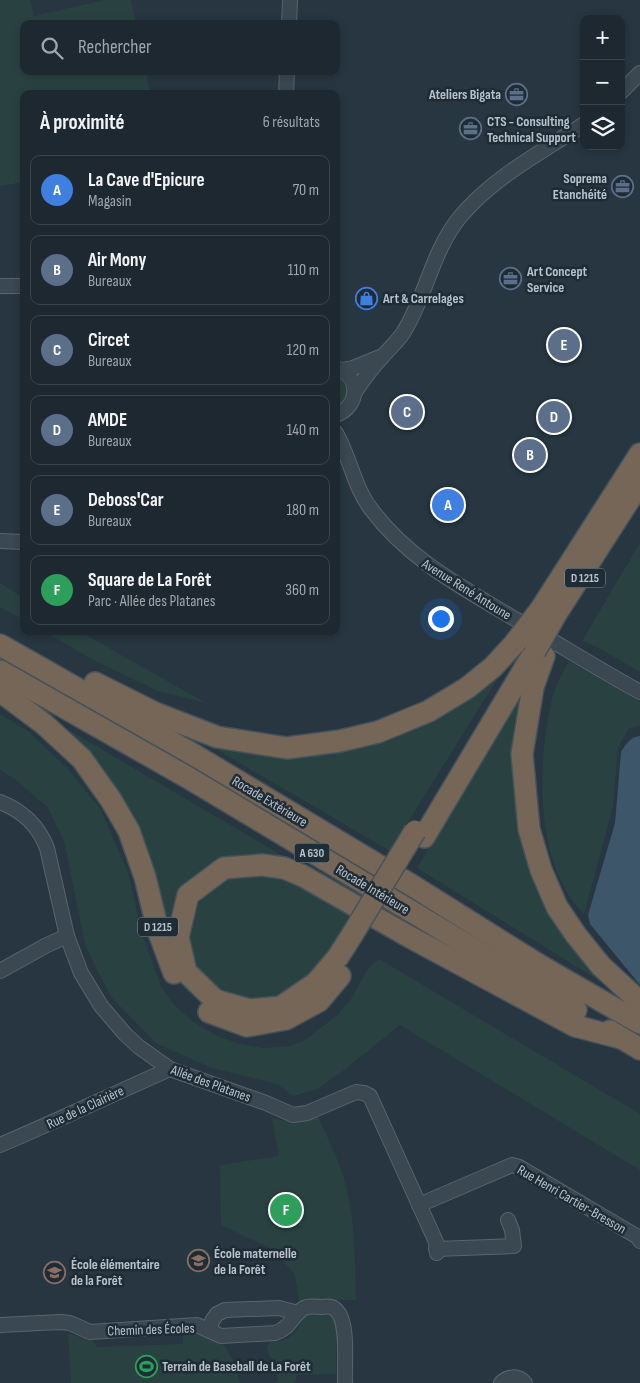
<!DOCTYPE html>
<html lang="fr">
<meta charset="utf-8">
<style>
:root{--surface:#1d2831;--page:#2a343d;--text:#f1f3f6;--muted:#a0a6ab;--line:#3b444d;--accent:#91c7f6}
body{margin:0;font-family:"Sofia Sans Condensed",sans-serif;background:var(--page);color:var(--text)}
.controls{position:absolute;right:15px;top:15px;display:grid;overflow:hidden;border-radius:10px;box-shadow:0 2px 8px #0003}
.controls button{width:45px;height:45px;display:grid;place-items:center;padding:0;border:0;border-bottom:1px solid var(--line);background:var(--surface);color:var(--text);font:25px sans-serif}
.you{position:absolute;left:440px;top:618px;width:18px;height:18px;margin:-12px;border:4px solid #fff;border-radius:50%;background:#1a73e8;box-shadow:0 0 0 8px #1a73e833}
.badge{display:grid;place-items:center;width:32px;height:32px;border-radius:50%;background:var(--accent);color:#fff;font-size:16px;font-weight:700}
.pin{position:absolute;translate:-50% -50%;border:2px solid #fff;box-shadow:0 1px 5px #0006}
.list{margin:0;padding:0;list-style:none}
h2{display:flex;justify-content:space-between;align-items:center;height:65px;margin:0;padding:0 20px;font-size:21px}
h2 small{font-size:16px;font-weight:400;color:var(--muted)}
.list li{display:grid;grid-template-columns:32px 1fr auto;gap:15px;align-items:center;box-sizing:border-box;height:70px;margin:0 10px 10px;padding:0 10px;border:1px solid var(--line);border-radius:10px}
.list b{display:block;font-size:19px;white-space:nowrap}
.list p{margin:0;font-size:16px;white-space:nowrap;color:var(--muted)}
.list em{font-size:16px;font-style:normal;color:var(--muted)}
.icon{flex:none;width:28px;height:28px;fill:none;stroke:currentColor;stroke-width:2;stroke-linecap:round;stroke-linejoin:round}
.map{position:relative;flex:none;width:640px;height:1383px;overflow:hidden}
.search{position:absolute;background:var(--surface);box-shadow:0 2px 8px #0003;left:20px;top:20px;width:320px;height:55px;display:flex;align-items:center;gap:12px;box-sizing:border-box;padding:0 18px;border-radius:10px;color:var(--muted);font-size:19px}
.panel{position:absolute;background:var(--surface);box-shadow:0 2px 8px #0003;left:20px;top:90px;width:320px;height:545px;border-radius:10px}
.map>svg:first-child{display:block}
.green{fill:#294241}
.water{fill:#3d5669}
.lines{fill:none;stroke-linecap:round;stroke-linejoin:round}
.minor-casing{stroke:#58656e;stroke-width:16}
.highway-casing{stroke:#45525b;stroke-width:24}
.minor{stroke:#3b4751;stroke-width:14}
.highway{stroke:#766658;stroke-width:21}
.highway-bridge-casing{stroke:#45525b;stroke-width:24;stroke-linecap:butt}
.highway-bridge{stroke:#766658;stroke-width:21}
.labels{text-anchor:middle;stroke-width:5;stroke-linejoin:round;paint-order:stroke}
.shield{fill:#1f2c36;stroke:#89959e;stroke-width:1}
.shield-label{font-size:12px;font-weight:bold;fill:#b7c2cb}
.poi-label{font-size:14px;font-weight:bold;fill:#b7c2cb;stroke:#1f2c36;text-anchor:start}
.street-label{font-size:14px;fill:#b7c2cb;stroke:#1f2c36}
</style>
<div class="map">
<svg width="640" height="1383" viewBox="0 0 640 1383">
<rect width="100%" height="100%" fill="#273641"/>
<!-- green -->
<g class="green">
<polygon points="0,0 30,0 34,16 105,0 131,0 136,24 24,24 24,71 146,71 150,94 24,94 24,182 0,186"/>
<path d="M336,375c13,9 16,24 0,32z"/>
<polygon points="640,543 640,672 597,647 582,641"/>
<polygon points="0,583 24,598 24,620 0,607"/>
<polygon points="43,631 79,631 206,703 158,691 97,662"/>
<path d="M569,661l71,41v24l-11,2 -11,19 -5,59 -29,108c-50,-50 -47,-150 -32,-215 3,-13 11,-26 17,-38z"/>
<polygon points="506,665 390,851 209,745 267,756 292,756 340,751 368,745 393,737"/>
<polygon points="526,685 521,825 608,986 417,868"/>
<polygon points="0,714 28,731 66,767 100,808 128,872 142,934 161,986 174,1005 192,1021 213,1034 236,1043 263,1048 291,1046 305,1040 336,1016 351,999 369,967 379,959 640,1114 640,1170 400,1025 343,1071 317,1089 293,1096 277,1084 212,1068 156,1043 112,998 98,972 85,944 64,841 48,808 16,780 0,770"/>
<polygon points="62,726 312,873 223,862 169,931 93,760"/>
<path d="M253,875l32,5 33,16 32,19c-14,23 -33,61 -57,75 -62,38 -139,-34 -90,-92 6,-6 15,-15 23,-19 8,-3 19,-3 27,-4z"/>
<path d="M317,1115c12,26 26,52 31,80 7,34 7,70 8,105l-57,1 -4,-27 -25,-26 -49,-23 -1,-60 59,-9 -7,-38 23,5z"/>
<path d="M323,1312l8,4 5,10v48l-39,1 -2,8h-20l3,-2 -2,-14 -8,-15 -1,-5 4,-6c6,0 14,0 19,-4 16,-13 5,-22 33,-25z"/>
<path d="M182,1331c19,0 25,9 42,14l11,19 5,19h-169l-3,-50 24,8 3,2 1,4 87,-3z"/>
</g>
<!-- water -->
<path class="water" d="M640,736v249l-50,-61 -2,-9 27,-92 6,-71c5,-8 9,-15 19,-16z"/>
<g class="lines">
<defs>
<g id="minor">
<polyline points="289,24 290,0"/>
<polyline points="621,92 640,73"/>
<polyline points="286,94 287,71"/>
<polyline points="0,286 24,286"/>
<path d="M336,368c25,8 24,38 0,47"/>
<polyline points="342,370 353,368 380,357"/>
<path d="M355,392c8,-12 17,-25 28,-36 6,-7 14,-14 20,-23 23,-36 29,-82 57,-116 33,-40 81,-64 124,-93"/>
<path d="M336,433c14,24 18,54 35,76 38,51 91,78 144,110 42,24 83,50 125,73"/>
<polyline points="0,541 24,542"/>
<path d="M0,802c23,9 38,23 47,46l20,88 14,37 20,33 24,28 14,13 31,22 96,34 27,12 14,-2 49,-21 8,1 6,3 66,146 1,11"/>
<polyline points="0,971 47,945 67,936"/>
<path d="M0,1145c57,-24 113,-51 170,-76"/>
<polyline points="419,1205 512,1165 519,1167 638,1237 640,1241"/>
<polyline points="436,1249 514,1246 512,1230 508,1220"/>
<path d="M0,1325l60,-3 10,1 20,9 107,-7 24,11 54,-3c16,-5 17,-18 29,-25 5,-3 13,-1 19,-1 5,-1 10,-1 14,4 12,12 7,55 8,72"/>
<polyline points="210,1331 212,1321 217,1314 225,1310 279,1308 298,1313"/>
<path d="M501,1383c7,-7 17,-8 24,0"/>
</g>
<g id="highway">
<polyline points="541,609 640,454"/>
<polyline points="556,614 640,483"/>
<polyline points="0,645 196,756 413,886 539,965 640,1023"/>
<polyline points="544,656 533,687 522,754 529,829 541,870 557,907 576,935 601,966 640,1002"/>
<polyline points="0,671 187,777 576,1010"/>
<polyline points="95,683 155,713 217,737 287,748 340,741 378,732 429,711 467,688 493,667 515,643"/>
<polyline points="0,691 44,724 82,759 111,800 129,831 145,877 158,930 174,973"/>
<polyline points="424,837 535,651"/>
<polyline points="352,935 338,957 316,983 281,1007 250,1010 215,1000 186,972 178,937 188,895 224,868 262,865 284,868 303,876 408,936 575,1026 621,1038"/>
<polyline points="209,1012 247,1026 286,1019 319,1001 340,976"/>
<polyline points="610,1031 640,1049"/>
</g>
</defs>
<!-- minor casing -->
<use href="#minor" class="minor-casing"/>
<!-- highway casing -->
<use href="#highway" class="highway-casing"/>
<!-- minor -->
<use href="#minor" class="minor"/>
<!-- highway -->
<use href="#highway" class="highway"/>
<defs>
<g id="highway-bridge">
<polyline points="515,643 541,609"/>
<polyline points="535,651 556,614"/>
<polyline points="352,935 415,831"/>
</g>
</defs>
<!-- highway-bridge casing -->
<use href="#highway-bridge" class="highway-bridge-casing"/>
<!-- highway-bridge -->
<use href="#highway-bridge" class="highway-bridge"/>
</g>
<!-- icons -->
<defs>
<symbol id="office-ring" viewBox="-11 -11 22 22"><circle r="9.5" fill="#1f2c36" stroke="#5c6f8a" stroke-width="1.5"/><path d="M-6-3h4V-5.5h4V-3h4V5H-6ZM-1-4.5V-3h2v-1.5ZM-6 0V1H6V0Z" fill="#5c6f8a"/></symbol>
<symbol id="shop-ring" viewBox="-11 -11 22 22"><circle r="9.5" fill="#1f2c36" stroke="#3f7fe0" stroke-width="1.5"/><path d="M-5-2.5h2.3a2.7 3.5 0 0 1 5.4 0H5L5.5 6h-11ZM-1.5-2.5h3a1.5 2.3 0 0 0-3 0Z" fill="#3f7fe0"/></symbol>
<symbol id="school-ring" viewBox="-11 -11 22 22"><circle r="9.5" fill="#1f2c36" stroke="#8d6e63" stroke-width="1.5"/><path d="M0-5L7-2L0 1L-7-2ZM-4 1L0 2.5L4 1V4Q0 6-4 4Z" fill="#8d6e63"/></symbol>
<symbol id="stadium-ring" viewBox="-11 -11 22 22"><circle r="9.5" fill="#1f2c36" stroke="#2e9e5b" stroke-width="1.5"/><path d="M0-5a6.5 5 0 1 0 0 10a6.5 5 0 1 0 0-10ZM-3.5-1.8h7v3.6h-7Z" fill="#2e9e5b"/></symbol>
</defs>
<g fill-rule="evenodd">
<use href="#office-ring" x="504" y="82" width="25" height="25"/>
<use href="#office-ring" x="458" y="116" width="25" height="25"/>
<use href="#office-ring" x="610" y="174" width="25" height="25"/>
<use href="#office-ring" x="498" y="266" width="25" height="25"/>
<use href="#shop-ring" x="354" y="286" width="25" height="25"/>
<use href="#school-ring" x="186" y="1248" width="25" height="25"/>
<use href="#school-ring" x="42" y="1260" width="25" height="25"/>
<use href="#stadium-ring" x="134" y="1354" width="25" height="25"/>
</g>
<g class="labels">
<!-- shield labels -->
<g class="shield">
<rect x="565" y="568.5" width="40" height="19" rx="4"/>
<rect x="294.5" y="843.5" width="35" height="19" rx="4"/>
<rect x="138" y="917.5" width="40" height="19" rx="4"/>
</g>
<g class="shield-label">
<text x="585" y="582">D 1215</text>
<text x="312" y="857">A 630</text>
<text x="158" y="931">D 1215</text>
</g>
<!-- poi labels -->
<g class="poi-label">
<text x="501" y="99" text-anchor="end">Ateliers Bigata</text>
<text x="487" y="126">CTS - Consulting<tspan x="487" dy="16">Technical Support</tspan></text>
<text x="607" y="183" text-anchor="end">Soprema<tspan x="607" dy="16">Etanchéité</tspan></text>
<text x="527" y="276">Art Concept<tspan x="527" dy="16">Service</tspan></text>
<text x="383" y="303">Art &amp; Carrelages</text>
<text x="214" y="1258">École maternelle<tspan x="214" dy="16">de la Forêt</tspan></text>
<text x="71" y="1269">École élémentaire<tspan x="71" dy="16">de la Forêt</tspan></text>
<text x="162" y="1371">Terrain de Baseball de La Forêt</text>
</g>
<!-- street labels -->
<g class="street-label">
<text transform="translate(467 589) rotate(32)" y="5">Avenue René Antoune</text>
<text transform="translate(270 801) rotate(31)" y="5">Rocade Extérieure</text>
<text transform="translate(373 889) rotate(31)" y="5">Rocade Intérieure</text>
<text transform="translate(211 1083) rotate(20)" y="5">Allée des Platanes</text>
<text transform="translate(85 1107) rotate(-25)" y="5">Rue de la Clairière</text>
<text transform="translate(572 1199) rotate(30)" y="5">Rue Henri Cartier-Bresson</text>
<text transform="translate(151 1329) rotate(-2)" y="5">Chemin des Écoles</text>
</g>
</g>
</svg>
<div class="controls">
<button>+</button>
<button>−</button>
<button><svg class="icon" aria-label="layers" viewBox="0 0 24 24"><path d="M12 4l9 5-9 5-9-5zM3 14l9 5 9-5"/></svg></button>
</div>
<div class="you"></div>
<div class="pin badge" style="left:448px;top:505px;background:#3f7fe0">A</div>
<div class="pin badge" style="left:530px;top:455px;background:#5c6f8a">B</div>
<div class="pin badge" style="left:407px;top:412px;background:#5c6f8a">C</div>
<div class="pin badge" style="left:554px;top:417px;background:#5c6f8a">D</div>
<div class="pin badge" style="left:564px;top:345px;background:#5c6f8a">E</div>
<div class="pin badge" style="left:286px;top:1210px;background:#2e9e5b">F</div>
<div class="search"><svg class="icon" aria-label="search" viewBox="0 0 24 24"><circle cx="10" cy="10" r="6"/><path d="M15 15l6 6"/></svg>Rechercher</div>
<section class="panel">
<h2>À proximité<small>6 résultats</small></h2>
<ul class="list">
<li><span class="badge" style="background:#3f7fe0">A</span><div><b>La Cave d'Epicure</b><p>Magasin</p></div><em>70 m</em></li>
<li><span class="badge" style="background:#5c6f8a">B</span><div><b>Air Mony</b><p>Bureaux</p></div><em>110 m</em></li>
<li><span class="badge" style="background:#5c6f8a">C</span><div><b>Circet</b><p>Bureaux</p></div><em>120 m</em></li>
<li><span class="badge" style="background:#5c6f8a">D</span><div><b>AMDE</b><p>Bureaux</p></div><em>140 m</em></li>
<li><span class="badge" style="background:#5c6f8a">E</span><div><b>Deboss'Car</b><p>Bureaux</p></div><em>180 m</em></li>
<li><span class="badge" style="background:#2e9e5b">F</span><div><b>Square de La Forêt</b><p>Parc · Allée des Platanes</p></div><em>360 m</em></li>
</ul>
</section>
</div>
